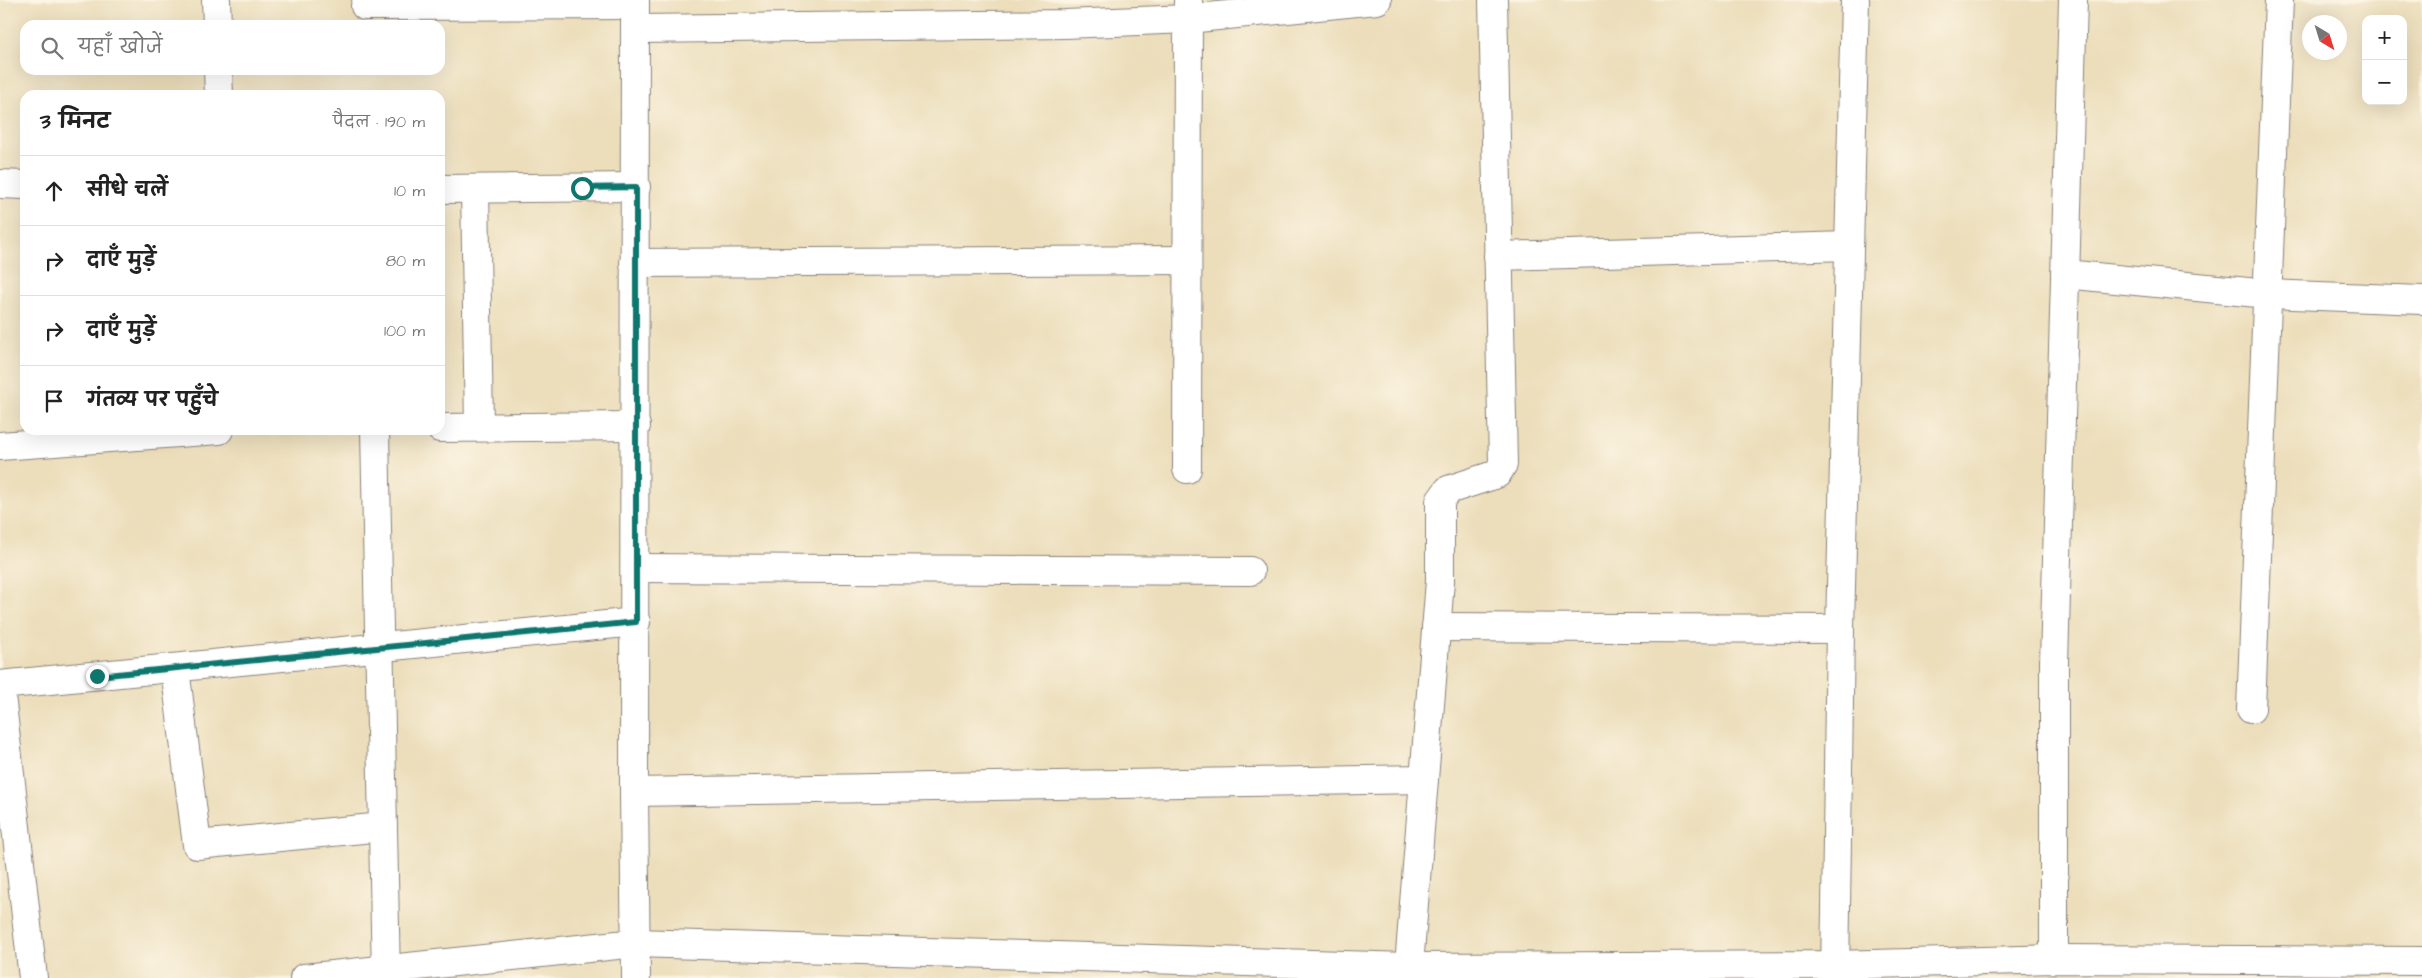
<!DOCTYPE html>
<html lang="hi">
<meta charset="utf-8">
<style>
:root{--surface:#fff;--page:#f6f6f6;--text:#222;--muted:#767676;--line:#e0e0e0}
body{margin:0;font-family:"Architects Daughter","Playpen Sans Deva",sans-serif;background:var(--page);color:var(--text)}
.controls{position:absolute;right:15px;top:15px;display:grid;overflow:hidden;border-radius:10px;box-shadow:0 5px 20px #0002}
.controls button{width:45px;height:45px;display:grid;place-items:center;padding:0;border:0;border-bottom:1px solid var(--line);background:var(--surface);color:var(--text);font:25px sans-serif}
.compass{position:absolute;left:2302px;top:15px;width:45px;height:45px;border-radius:50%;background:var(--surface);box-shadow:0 5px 20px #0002;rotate:142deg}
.stop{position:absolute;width:15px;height:15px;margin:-11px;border:4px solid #0f766e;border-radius:50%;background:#fff}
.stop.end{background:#0f766e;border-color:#fff;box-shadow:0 1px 5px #0008}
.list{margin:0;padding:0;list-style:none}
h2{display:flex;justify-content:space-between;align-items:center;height:65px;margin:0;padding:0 20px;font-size:21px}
h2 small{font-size:16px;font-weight:400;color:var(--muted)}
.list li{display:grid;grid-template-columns:32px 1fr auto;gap:15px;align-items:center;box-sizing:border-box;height:70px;padding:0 20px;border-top:1px solid var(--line)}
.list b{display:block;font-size:19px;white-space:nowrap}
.list em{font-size:16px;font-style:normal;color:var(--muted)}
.icon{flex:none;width:28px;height:28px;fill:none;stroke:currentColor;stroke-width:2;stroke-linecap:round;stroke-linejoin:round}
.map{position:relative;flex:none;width:2422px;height:978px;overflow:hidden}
.search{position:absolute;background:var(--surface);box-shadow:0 5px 20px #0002;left:20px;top:20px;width:425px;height:55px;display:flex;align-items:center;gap:12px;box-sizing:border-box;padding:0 18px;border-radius:15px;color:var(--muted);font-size:19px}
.panel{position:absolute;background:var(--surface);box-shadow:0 5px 20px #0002;left:20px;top:90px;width:425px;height:345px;border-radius:15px}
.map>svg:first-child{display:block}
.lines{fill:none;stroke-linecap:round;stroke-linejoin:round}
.minor-casing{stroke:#87807b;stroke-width:30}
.minor{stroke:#fff;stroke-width:28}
.route{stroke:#0f766e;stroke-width:6}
</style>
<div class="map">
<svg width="2422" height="978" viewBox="0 0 2422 978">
<rect width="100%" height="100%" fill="#fcf5e5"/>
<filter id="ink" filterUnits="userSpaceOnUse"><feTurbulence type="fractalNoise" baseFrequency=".02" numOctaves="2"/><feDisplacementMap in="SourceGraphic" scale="10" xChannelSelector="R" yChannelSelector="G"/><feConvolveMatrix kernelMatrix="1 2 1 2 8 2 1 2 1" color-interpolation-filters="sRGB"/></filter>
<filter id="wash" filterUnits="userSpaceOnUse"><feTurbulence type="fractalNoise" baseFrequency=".0096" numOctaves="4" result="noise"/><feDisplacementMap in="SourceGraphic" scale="20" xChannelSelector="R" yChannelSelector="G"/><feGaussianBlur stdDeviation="1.12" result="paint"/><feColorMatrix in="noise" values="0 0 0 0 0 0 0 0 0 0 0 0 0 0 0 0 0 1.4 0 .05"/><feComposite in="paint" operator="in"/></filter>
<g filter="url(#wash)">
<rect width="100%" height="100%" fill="#ecdebb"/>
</g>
<g filter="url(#ink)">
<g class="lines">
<defs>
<g id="minor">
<polyline points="216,0 217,25"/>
<polyline points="635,0 634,792 636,978"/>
<polyline points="365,6 635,5"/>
<polyline points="635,29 1065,24 1188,19 1377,0"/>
<polyline points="218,70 219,95"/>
<polyline points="0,184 25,185"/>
<polyline points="440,189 636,187"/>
<polyline points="475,189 479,427"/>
<polyline points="1498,256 1849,246"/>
<polyline points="634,263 1187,260"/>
<polyline points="2065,274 2268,294 2422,300"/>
<polyline points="440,428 636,426"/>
<polyline points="375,430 386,978"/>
<polyline points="0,446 219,430"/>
<polyline points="1187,469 1188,1"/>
<polyline points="636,568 1250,571"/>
<polyline points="1436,627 1840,629"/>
<polyline points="175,668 197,845 383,827"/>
<polyline points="0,685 636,622"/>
<polyline points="0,686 33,978"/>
<polyline points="2251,709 2279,0"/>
<polyline points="634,792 1424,779"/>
<polyline points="2054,959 2054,663 2073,0"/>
<polyline points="304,978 636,943 1408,967 1835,965 2054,959 2422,961"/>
<polyline points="1408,978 1440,581 1440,501 1448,490 1497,474 1503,464 1493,0"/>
<polyline points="1835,978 1840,629 1855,0"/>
</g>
</defs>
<!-- minor casing -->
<use href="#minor" class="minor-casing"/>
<!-- minor -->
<use href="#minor" class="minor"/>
</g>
</g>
<g class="lines" filter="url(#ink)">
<!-- route -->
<polyline class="route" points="97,676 636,622 636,187 582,188"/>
</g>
</svg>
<div class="controls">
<button>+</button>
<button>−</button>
</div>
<svg class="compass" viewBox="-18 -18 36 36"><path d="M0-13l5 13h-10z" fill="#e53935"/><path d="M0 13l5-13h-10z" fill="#767676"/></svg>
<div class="stop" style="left:582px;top:188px"></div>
<div class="stop end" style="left:97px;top:676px"></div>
<div class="search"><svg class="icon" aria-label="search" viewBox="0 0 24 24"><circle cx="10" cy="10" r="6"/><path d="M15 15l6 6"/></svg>यहाँ खोजें</div>
<section class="panel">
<h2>3 मिनट<small>पैदल · 190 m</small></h2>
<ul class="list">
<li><svg class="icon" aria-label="ahead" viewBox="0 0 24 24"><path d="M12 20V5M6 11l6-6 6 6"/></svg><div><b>सीधे चलें</b></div><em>10 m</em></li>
<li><svg class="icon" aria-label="right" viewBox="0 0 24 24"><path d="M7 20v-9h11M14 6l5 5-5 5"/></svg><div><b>दाएँ मुड़ें</b></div><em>80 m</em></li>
<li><svg class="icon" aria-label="right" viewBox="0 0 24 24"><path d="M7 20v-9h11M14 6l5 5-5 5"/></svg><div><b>दाएँ मुड़ें</b></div><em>100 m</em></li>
<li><svg class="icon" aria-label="arrive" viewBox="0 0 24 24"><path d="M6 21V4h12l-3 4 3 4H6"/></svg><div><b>गंतव्य पर पहुँचे</b></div></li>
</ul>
</section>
</div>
